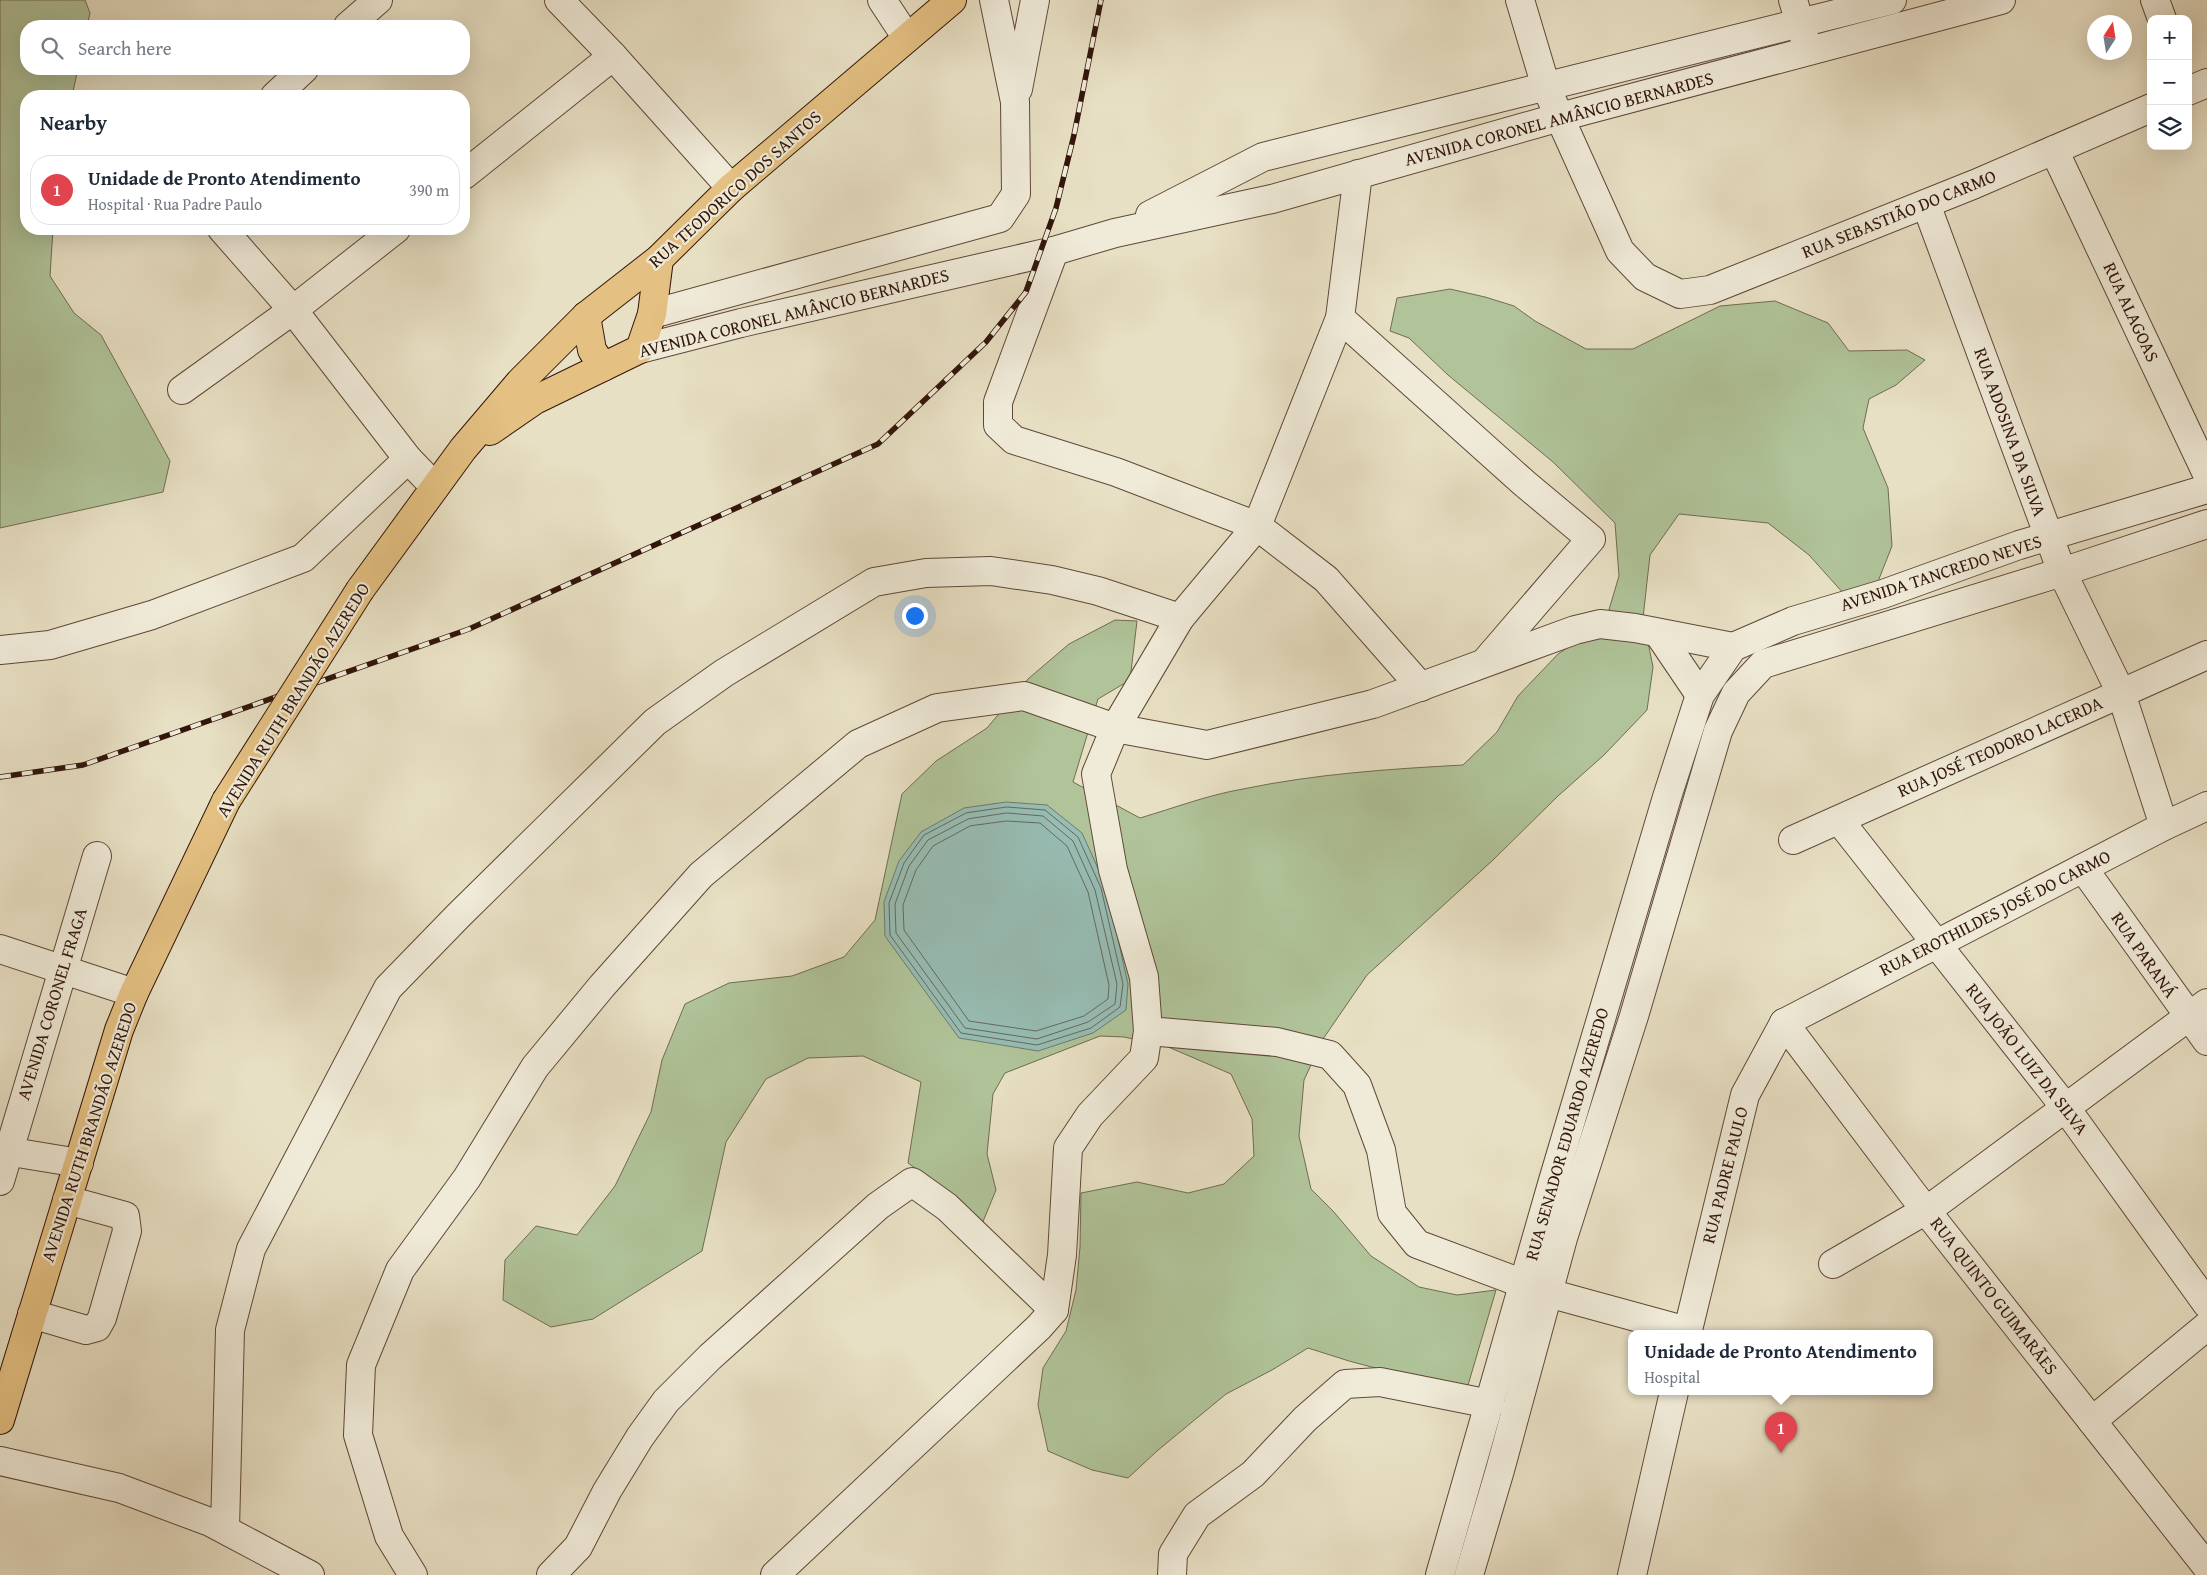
<!DOCTYPE html>
<meta charset="utf-8">
<style>
:root{--surface:#fff;--page:#f2f2f3;--text:#1f2937;--muted:#747a83;--line:#e0e1e3;--accent:#8f2418}
body{margin:0;font-family:"Gentium Book Plus",serif;background:var(--page);color:var(--text)}
.controls{position:absolute;right:15px;top:15px;display:grid;overflow:hidden;border-radius:10px;box-shadow:0 5px 20px #0002}
.controls button{width:45px;height:45px;display:grid;place-items:center;padding:0;border:0;border-bottom:1px solid var(--line);background:var(--surface);color:var(--text);font:25px sans-serif}
.compass{position:absolute;left:2087px;top:15px;width:45px;height:45px;border-radius:50%;background:var(--surface);box-shadow:0 5px 20px #0002;rotate:12deg}
.you{position:absolute;left:914px;top:615px;width:18px;height:18px;margin:-12px;border:4px solid #fff;border-radius:50%;background:#1a73e8;box-shadow:0 0 0 8px #1a73e833}
.badge{display:grid;place-items:center;width:32px;height:32px;border-radius:50%;background:var(--accent);color:#fff;font-size:16px;font-weight:700}
.pin{position:absolute;translate:-50% -41px;filter:drop-shadow(0 1px 2px #0008)}
.pin::after{content:'';position:absolute;top:26px;width:18px;height:15px;background:inherit;clip-path:polygon(0 0,100% 0,50% 100%)}
.popup{position:absolute;left:1628px;top:1330px;width:305px;height:65px;box-sizing:border-box;display:grid;place-content:center;border-radius:10px;background:var(--surface);filter:drop-shadow(0 1px 4px #0005);font-size:16px;white-space:nowrap;color:var(--muted)}
.popup b{font-size:19px;color:var(--text)}
.popup::after{content:'';position:absolute;left:50%;top:100%;margin-left:-10px;border:10px solid transparent;border-top-color:var(--surface)}
.list{margin:0;padding:0;list-style:none}
h2{display:flex;justify-content:space-between;align-items:center;height:65px;margin:0;padding:0 20px;font-size:21px}
h2 small{font-size:16px;font-weight:400;color:var(--muted)}
.list li{display:grid;grid-template-columns:32px 1fr auto;gap:15px;align-items:center;box-sizing:border-box;height:70px;margin:0 10px 10px;padding:0 10px;border:1px solid var(--line);border-radius:20px}
.list b{display:block;font-size:19px;white-space:nowrap}
.list p{margin:0;font-size:16px;white-space:nowrap;color:var(--muted)}
.list em{font-size:16px;font-style:normal;color:var(--muted)}
.icon{flex:none;width:28px;height:28px;fill:none;stroke:currentColor;stroke-width:2;stroke-linecap:round;stroke-linejoin:round}
.map{position:relative;flex:none;width:2207px;height:1575px;overflow:hidden}
.search{position:absolute;background:var(--surface);box-shadow:0 5px 20px #0002;left:20px;top:20px;width:450px;height:55px;display:flex;align-items:center;gap:12px;box-sizing:border-box;padding:0 18px;border-radius:20px;color:var(--muted);font-size:19px}
.panel{position:absolute;background:var(--surface);box-shadow:0 5px 20px #0002;left:20px;top:90px;width:450px;height:145px;border-radius:20px}
.map>svg:first-child{display:block}
.green{fill:#b0c399;stroke:#706c52}
.water{fill:#97bdb4;stroke:#6e7a70}
.lines{fill:none;stroke-linecap:round;stroke-linejoin:round}
.shore{stroke:#64695f;stroke-width:1}
.minor-casing{stroke:#5f4838;stroke-width:30}
.major-casing{stroke:#31150a;stroke-width:30}
.minor{stroke:#f0ebd9;stroke-width:28}
.major{stroke:#e4c082;stroke-width:28}
.rail-casing{stroke:#31150a;stroke-width:5.5}
.rail{stroke:#f0ebd9;stroke-width:4;stroke-dasharray:11;stroke-linecap:butt}
.major-bridge-casing{stroke:#31150a;stroke-width:30;stroke-linecap:butt}
.major-bridge{stroke:#e4c082;stroke-width:28}
.labels{text-anchor:middle;stroke-width:4.5;stroke-linejoin:round;paint-order:stroke}
.street-label{font-size:18px;fill:#31150a;stroke:#f0ebd9}
</style>
<div class="map">
<svg width="2207" height="1575" viewBox="0 0 2207 1575">
<rect width="100%" height="100%" fill="#e8e0c4"/>
<filter id="stains"><feTurbulence type="fractalNoise" baseFrequency=".004" numOctaves="4"/><feColorMatrix values="0 0 0 0 .2 0 0 0 0 .09 0 0 0 0 .02 0 0 0 .5 -.17"/></filter>
<radialGradient id="worn" r=".72"><stop offset=".6" stop-color="#630" stop-opacity="0"/><stop offset="1" stop-color="#630" stop-opacity=".3"/></radialGradient>
<!-- green -->
<g class="green">
<polygon points="0,0 85,0 90,13 87,26 26,26 26,69 78,69 72,96 26,96 26,229 53,229 50,276 74,313 101,335 170,461 163,492 0,528"/>
<path d="M1450,289l35,8 29,9 21,15 51,28h47l87,-43 55,-5 53,22 21,28 58,-1 18,10 -29,25 -27,14 -6,29 25,60 4,58 -15,38 -33,10 -35,-39 -41,-32 -89,-9 -29,41 -7,63 10,49 -6,43 -43,45 -46,41 -65,64 -126,115 -44,64 -19,41 -5,56 12,53 22,22 38,45 48,31 38,8 39,-5 -30,102 -117,-31 -41,-13 -36,22 -46,24 -69,57 -29,27 -36,-8 -44,-19 -10,-46 5,-37 23,-37 10,-41 4,-43 1,-54 56,-11 51,11 36,-9 30,-28 -2,-37 -21,-45 -65,-28 -42,-9 -24,-1 -95,37 -12,21 -6,60 9,36 -14,34 -25,-26 -49,-35 13,-81 -58,-26 -55,2 -42,21 -40,63 -24,109 -109,68 -42,8 -48,-27 2,-40 31,-34 41,9 38,-49 36,-74 11,-52 23,-56 44,-21 63,-7 52,-19 31,-37 27,-126 34,-33 51,-33 41,-49 41,-35 46,-24 22,1 -7,59 -32,19 -25,83 67,36c34,-10 68,-23 103,-29 72,-15 146,-20 220,-24l34,-33 21,-36 40,-42 47,-31 14,-47 -4,-53 -62,-61 -105,-87 -39,-37 -19,-7 7,-33z"/>
</g>
<!-- water -->
<polygon class="water" points="1006,802 1047,805 1082,833 1106,886 1128,984 1126,1010 1093,1033 1038,1051 959,1038 885,936 884,902 899,861 921,832 964,808"/>
<g class="lines">
<!-- shore -->
<g class="shore">
<polygon points="1007,807 1045,810 1078,837 1101,888 1123,984 1120,1007 1091,1028 1037,1045 961,1033 890,935 889,903 904,863 924,835 966,813"/>
<polygon points="1007,813 1043,816 1073,841 1095,890 1117,984 1115,1004 1088,1022 1037,1039 965,1028 896,933 895,904 909,866 928,840 968,819"/>
<polygon points="1007,821 1040,823 1067,846 1088,892 1109,985 1108,999 1084,1016 1036,1031 969,1021 904,930 903,905 916,870 933,846 970,826"/>
</g>
<defs>
<g id="minor">
<polyline points="559,0 613,56 731,188"/>
<polyline points="882,0 907,38"/>
<polyline points="1520,0 1546,87 1620,251 1645,277 1680,294 1710,290 1975,184 2151,108"/>
<polyline points="1793,0 1805,40"/>
<polyline points="2155,0 2162,19"/>
<polyline points="348,26 378,0"/>
<polyline points="1018,89 1035,0"/>
<polyline points="2188,91 2207,83"/>
<polyline points="275,96 304,69"/>
<polyline points="2054,150 2207,474"/>
<polyline points="1358,174 1340,318 1257,526 1180,618 1115,728 1096,774 1113,870 1144,977 1148,1031 1277,1042 1330,1055 1357,1085 1381,1150 1392,1213 1417,1244 1548,1293 1687,1331"/>
<polyline points="464,175 613,56"/>
<polyline points="1926,204 2062,572 2121,693 2164,826"/>
<polyline points="1150,215 1263,157 1892,0"/>
<polyline points="222,229 293,310 408,459 435,487"/>
<polyline points="1054,251 998,402 998,425 1014,440 1116,472 1257,526 1326,579 1421,687"/>
<polyline points="652,314 1000,218 1016,194 1015,102 994,0"/>
<polyline points="1340,318 1524,483 1591,539 1486,661"/>
<polyline points="640,349 741,323 1054,251 1115,233 1272,199 1560,117 2001,0"/>
<polyline points="182,390 293,310 396,229"/>
<polyline points="1658,633 1700,695"/>
<polyline points="0,650 50,645 152,615 303,558 408,459"/>
<polyline points="1839,820 2065,1107 2207,1304"/>
<polyline points="1793,840 2207,655"/>
<polyline points="2083,868 2207,1041"/>
<polyline points="0,949 134,993"/>
<polyline points="1784,1023 1913,1194 2207,1567"/>
<polyline points="1784,1023 2164,826 2207,806"/>
<polyline points="0,1150 79,1163"/>
<polyline points="0,1181 97,856"/>
<polyline points="1833,1264 1933,1206 2207,1003"/>
<polyline points="32,1314 86,1330 97,1327 102,1318 127,1231 125,1216 67,1200"/>
<polyline points="1687,1334 1745,1095 1784,1023"/>
<polyline points="2092,1421 2207,1326"/>
<polyline points="0,1461 119,1488 210,1522 310,1575"/>
<polyline points="225,1529 230,1330 251,1249 388,988 458,916 655,722 724,673 874,582 926,573 991,571 1052,580 1098,591 1180,618"/>
<polyline points="413,1575 389,1536 358,1435 361,1365 400,1270 467,1178 535,1067 602,986 701,875 858,744 937,708 1024,696 1115,728 1207,745 1373,704 1575,630 1600,624 1635,628 1733,647"/>
<polyline points="551,1575 578,1547 607,1491 640,1437 666,1401 710,1357 878,1206 912,1182 947,1207 1054,1310"/>
<polyline points="775,1575 1039,1327 1054,1310 1062,1255 1068,1148 1090,1115 1144,1058 1148,1031"/>
<polyline points="1172,1575 1173,1554 1197,1515 1253,1474 1305,1419 1345,1384 1380,1382 1490,1404"/>
<polyline points="1440,1575 1552,1184 1667,797 1700,695 1733,647 1793,621 1883,594 2019,545 2207,489"/>
<polyline points="1469,1575 1500,1470 1563,1238 1634,1016 1718,731 1736,693 1763,664 2062,572 2207,524"/>
<polyline points="1632,1575 1674,1392"/>
</g>
<g id="major">
<polyline points="586,316 592,350 603,367"/>
<polyline points="490,431 535,400 640,349 652,314 659,259"/>
<polyline points="360,590 463,449 520,382 586,316 659,259 731,188 952,0"/>
<polyline points="0,1420 119,1030 134,993 226,801"/>
</g>
</defs>
<!-- minor casing -->
<use href="#minor" class="minor-casing"/>
<!-- major casing -->
<use href="#major" class="major-casing"/>
<!-- minor -->
<use href="#minor" class="minor"/>
<!-- major -->
<use href="#major" class="major"/>
<defs>
<polyline id="rail" points="0,777 83,765 469,629 878,444 986,342 1026,292 1056,208 1074,135 1101,0"/>
</defs>
<!-- rail casing -->
<use href="#rail" class="rail-casing"/>
<!-- rail -->
<use href="#rail" class="rail"/>
<defs>
<polyline id="major-bridge" points="226,801 360,590"/>
</defs>
<!-- major-bridge casing -->
<use href="#major-bridge" class="major-bridge-casing"/>
<!-- major-bridge -->
<use href="#major-bridge" class="major-bridge"/>
</g>
<g class="labels">
<!-- street labels -->
<g class="street-label">
<text transform="translate(1559 119) rotate(-15)" y="6">AVENIDA CORONEL AMÂNCIO BERNARDES</text>
<text transform="translate(735 189) rotate(-42)" y="6">RUA TEODORICO DOS SANTOS</text>
<text transform="translate(1899 214) rotate(-22)" y="6">RUA SEBASTIÃO DO CARMO</text>
<text transform="translate(2131 312) rotate(65)" y="6">RUA ALAGOAS</text>
<text transform="translate(794 313) rotate(-14)" y="6">AVENIDA CORONEL AMÂNCIO BERNARDES</text>
<text transform="translate(2010 432) rotate(70)" y="6">RUA ADOSINA DA SILVA</text>
<text transform="translate(1941 573) rotate(-18)" y="6">AVENIDA TANCREDO NEVES</text>
<text transform="translate(293 700) rotate(-58)" y="6">AVENIDA RUTH BRANDÃO AZEREDO</text>
<text transform="translate(2000 747) rotate(-24)" y="6">RUA JOSÉ TEODORO LACERDA</text>
<text transform="translate(1995 913) rotate(-27)" y="6">RUA EROTHILDES JOSÉ DO CARMO</text>
<text transform="translate(2144 955) rotate(55)" y="6">RUA PARANÁ</text>
<text transform="translate(52 1004) rotate(-73)" y="6">AVENIDA CORONEL FRAGA</text>
<text transform="translate(2027 1059) rotate(52)" y="6">RUA JOÃO LUIZ DA SILVA</text>
<text transform="translate(89 1132) rotate(-72)" y="6">AVENIDA RUTH BRANDÃO AZEREDO</text>
<text transform="translate(1567 1134) rotate(-74)" y="6">RUA SENADOR EDUARDO AZEREDO</text>
<text transform="translate(1725 1175) rotate(-76)" y="6">RUA PADRE PAULO</text>
<text transform="translate(1994 1296) rotate(52)" y="6">RUA QUINTO GUIMARÃES</text>
</g>
</g>
<rect width="100%" height="100%" filter="url(#stains)"/>
<rect width="100%" height="100%" fill="url(#worn)"/>
</svg>
<div class="controls">
<button>+</button>
<button>−</button>
<button><svg class="icon" aria-label="layers" viewBox="0 0 24 24"><path d="M12 4l9 5-9 5-9-5zM3 14l9 5 9-5"/></svg></button>
</div>
<svg class="compass" viewBox="-18 -18 36 36"><path d="M0-13l5 13h-10z" fill="#e53935"/><path d="M0 13l5-13h-10z" fill="#747a83"/></svg>
<div class="you"></div>
<div class="pin badge" style="left:1781px;top:1453px;background:#e0444e">1</div>
<div class="popup"><b>Unidade de Pronto Atendimento</b>Hospital</div>
<div class="search"><svg class="icon" aria-label="search" viewBox="0 0 24 24"><circle cx="10" cy="10" r="6"/><path d="M15 15l6 6"/></svg>Search here</div>
<section class="panel">
<h2>Nearby<small></small></h2>
<ul class="list">
<li><span class="badge" style="background:#e0444e">1</span><div><b>Unidade de Pronto Atendimento</b><p>Hospital · Rua Padre Paulo</p></div><em>390 m</em></li>
</ul>
</section>
</div>
